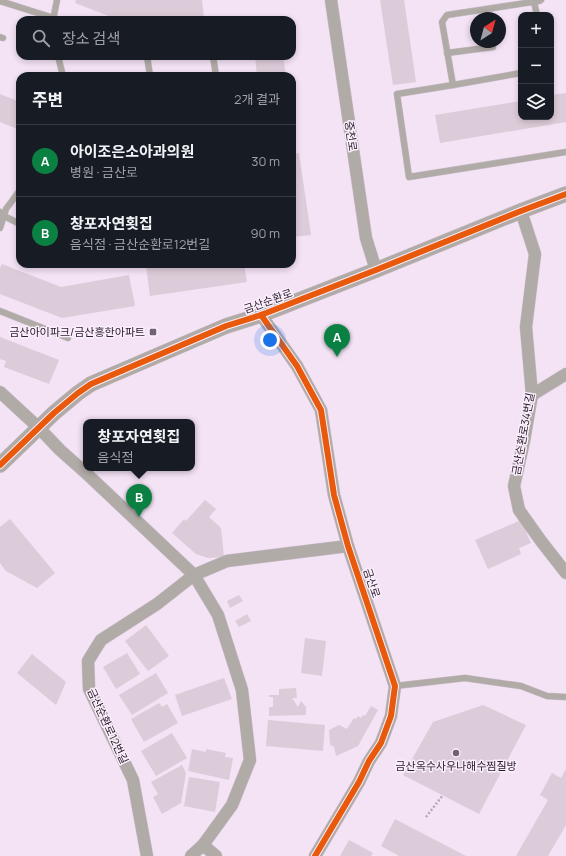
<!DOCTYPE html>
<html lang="ko">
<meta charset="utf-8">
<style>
:root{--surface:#171b24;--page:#20242c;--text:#f1f3f6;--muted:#9ea1a6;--line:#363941;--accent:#0b8043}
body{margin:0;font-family:Manrope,"Noto Sans KR",sans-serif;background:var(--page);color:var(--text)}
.controls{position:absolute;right:12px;top:12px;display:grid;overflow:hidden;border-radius:8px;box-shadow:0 2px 6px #0003}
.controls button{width:36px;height:36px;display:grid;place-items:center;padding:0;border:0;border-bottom:1px solid var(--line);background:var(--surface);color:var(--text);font:20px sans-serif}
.compass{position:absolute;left:470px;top:12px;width:36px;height:36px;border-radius:50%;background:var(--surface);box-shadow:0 2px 6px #0003;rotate:36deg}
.you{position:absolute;left:270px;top:340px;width:14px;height:14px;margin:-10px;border:3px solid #fff;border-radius:50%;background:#1a73e8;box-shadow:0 0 0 6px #1a73e833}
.badge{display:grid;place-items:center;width:26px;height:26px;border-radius:50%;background:var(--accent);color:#fff;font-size:13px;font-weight:700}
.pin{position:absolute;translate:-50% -33px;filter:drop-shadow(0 1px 2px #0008)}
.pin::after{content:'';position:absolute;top:21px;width:14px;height:12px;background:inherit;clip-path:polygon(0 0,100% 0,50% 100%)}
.popup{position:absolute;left:83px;top:419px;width:112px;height:52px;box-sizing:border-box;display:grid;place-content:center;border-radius:8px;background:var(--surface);filter:drop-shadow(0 1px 3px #0005);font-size:13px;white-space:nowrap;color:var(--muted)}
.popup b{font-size:15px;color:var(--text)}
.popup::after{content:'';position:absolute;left:50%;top:100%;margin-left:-8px;border:8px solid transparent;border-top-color:var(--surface)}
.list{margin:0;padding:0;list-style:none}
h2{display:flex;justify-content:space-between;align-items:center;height:52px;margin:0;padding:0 16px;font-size:17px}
h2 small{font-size:13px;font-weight:400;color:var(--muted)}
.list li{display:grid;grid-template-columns:26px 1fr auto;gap:12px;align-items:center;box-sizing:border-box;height:72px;padding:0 16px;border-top:1px solid var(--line)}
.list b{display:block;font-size:15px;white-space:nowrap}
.list p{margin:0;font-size:13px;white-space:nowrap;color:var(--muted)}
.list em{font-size:13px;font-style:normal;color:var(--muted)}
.icon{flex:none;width:22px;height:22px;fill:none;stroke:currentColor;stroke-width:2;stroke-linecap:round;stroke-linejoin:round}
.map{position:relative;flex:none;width:566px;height:856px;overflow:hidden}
.search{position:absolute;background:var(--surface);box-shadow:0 2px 6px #0003;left:16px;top:16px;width:280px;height:44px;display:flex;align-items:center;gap:10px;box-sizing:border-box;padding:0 14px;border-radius:12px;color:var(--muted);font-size:15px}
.panel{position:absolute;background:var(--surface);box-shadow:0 2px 6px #0003;left:16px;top:72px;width:280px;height:196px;border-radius:12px}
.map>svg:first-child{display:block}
.building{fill:#dcccd9}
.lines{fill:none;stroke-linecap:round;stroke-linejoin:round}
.service-casing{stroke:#cec1cf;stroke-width:7}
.minor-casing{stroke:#cec1cf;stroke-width:13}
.tertiary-casing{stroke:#cec1cf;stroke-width:16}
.path{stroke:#b2aaac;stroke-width:2.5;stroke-dasharray:2 2;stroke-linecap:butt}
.service{stroke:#b1aba7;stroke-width:6}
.minor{stroke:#b1aba7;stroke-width:12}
.tertiary{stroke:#b1aba7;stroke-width:15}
.cycleway-casing{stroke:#fceffd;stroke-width:8}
.cycleway{stroke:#e8590c;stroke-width:6}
.poi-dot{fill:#716472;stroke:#fceffd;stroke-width:1.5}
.labels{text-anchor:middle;stroke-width:3;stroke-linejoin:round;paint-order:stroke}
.street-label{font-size:11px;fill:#2b202c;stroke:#fceffd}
.poi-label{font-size:11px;fill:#2b202c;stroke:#fceffd;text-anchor:end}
</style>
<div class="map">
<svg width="566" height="856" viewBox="0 0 566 856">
<rect width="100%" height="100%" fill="#f4e2f5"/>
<!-- building -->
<g class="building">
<polygon points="76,0 202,0 204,17 187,20 119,20 75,3"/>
<polygon points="380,0 404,0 416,82 393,85"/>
<polygon points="255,56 283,56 286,76 257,76"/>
<polygon points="566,93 566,122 440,143 435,115 521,101 521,117 551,117 551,95"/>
<polygon points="0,94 20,102 20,130 0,122"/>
<polygon points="299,153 311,235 292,237 292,154"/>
<polygon points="2,264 61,287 129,275 135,306 62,318 0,294 0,268"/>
<polygon points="158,264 244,264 247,282 150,296 146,266"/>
<polygon points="0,337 59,360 49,384 4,367 6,361 0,359"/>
<polygon points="205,500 216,509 209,517 221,528 224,557 208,558 196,554 172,533 184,519 186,521"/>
<polygon points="10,519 55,573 37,588 6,571 0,563 0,527"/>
<polygon points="521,520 531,543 519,548 521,554 488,569 475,540"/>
<polygon points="239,595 243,601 230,608 227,601"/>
<polygon points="247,614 251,621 239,627 235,621"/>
<polygon points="146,625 169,656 148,671 125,641"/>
<polygon points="305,638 326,641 322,676 301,673"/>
<polygon points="127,653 140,674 116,689 103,667"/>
<polygon points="32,654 66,682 56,705 17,673"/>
<polygon points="156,673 168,693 132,715 119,695"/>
<polygon points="224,678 232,699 182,716 175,695"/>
<polygon points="296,688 297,698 292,698 298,707 301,701 306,707 306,715 269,716 269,707 273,707 273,697 269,697 269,695 279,695 279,689"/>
<polygon points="159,703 162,707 167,704 178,723 144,742 131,719"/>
<polygon points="483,705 526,725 479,814 403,775 433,722"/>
<polygon points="371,706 378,710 358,746 336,756 334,747 330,745 329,730 339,725 347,729 354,718 356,719 358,716 361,718 363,715 365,716"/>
<polygon points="268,720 325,725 323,751 266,746"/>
<polygon points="172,733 187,758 156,776 141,751"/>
<polygon points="192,749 206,752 206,749 226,753 225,757 233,758 229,780 188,771"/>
<polygon points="182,765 186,773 181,803 162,814 153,797 158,794 151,782"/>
<polygon points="566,769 566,825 548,856 516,856 548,800 540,795 552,773 561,778"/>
<polygon points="189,777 220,782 215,812 184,806"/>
<polygon points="395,819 466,856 399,856 381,846"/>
<polygon points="349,840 373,853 371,856 340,856"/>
</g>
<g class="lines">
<defs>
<g id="service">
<polyline points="0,1 60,20"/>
<polyline points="534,2 537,15"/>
<polyline points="53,20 57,0"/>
<polyline points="0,37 3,38"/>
<polyline points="447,53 493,47"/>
<polyline points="58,56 63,76"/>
<polyline points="147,56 150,76"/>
<polyline points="213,56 216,76"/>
<polyline points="521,73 453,85 442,22 447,15 539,1 541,0"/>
<polyline points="453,85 397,94 409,177 566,152"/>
<polyline points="0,212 4,216 20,224"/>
<polyline points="0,228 6,209 20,190"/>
<polyline points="0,311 68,338"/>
<polyline points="395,686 465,678 521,686 547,696 566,697"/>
</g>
<g id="minor">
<polyline points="331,0 366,238 376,270"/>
<polyline points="521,211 535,254 526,327 532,395 524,441 514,486 519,510 541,541 566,573"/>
<polyline points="261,315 297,366 321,410 334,495 348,546 395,686 391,716 381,743 369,761 359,782 315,856"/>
<polyline points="0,392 39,428 60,450 87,474 194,575 218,615 242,690 250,760 232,805 203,845 191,856"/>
<polyline points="532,395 566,374"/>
<polyline points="203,845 216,856"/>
<polyline points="147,856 133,780 89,689 88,661 101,640 157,604 194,575 227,561 348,546"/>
</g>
<polyline id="tertiary" points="0,465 54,413 78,393 91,384 226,326 261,315 376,270 521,211 566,194"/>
</defs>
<!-- service casing -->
<use href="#service" class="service-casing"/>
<!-- minor casing -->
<use href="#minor" class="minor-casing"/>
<!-- tertiary casing -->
<use href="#tertiary" class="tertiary-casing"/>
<!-- path -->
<polyline class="path" points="426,817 443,795"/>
<!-- service -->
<use href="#service" class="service"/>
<!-- minor -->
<use href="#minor" class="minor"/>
<!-- tertiary -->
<use href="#tertiary" class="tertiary"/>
<defs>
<g id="cycleway">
<polyline points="261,315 297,366 321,410 334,495 348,546 395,686 391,716 381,743 369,761 359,782 315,856"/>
<polyline points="0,465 54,413 78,393 91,384 226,326 261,315 376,270 521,211 566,194"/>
</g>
</defs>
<!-- cycleway casing -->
<use href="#cycleway" class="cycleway-casing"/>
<!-- cycleway -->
<use href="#cycleway" class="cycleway"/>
</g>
<!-- markers -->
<g class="poi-dot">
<rect x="149" y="328" width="8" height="8" rx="2"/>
<circle cx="456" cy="753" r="4"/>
</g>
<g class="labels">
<!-- street labels -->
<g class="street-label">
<text transform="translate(351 136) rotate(82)" y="4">중천로</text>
<text transform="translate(268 301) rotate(-20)" y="4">금산순환로</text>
<text transform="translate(523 434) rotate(-80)" y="4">금산순환로34번길</text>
<text transform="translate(372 583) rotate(71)" y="4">금산로</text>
<text transform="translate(108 726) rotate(65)" y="4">금산순환로12번길</text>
</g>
<!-- poi labels -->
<g class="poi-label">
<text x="145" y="336">금산아이파크/금산흥한아파트</text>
<text x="456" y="770" text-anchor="middle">금산옥수사우나해수찜질방</text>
</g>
</g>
</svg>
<div class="controls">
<button>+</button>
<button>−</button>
<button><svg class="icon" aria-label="layers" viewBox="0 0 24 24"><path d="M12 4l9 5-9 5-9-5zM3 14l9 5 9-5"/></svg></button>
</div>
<svg class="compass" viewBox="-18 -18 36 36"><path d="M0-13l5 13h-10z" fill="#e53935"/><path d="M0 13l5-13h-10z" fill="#9ea1a6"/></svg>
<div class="you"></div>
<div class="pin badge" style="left:337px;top:357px">A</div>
<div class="pin badge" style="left:139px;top:517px">B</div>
<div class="popup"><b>창포자연횟집</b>음식점</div>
<div class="search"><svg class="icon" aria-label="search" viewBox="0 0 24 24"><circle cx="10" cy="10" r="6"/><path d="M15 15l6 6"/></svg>장소 검색</div>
<section class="panel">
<h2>주변<small>2개 결과</small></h2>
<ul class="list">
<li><span class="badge">A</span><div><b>아이조은소아과의원</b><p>병원 · 금산로</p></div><em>30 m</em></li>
<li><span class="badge">B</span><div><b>창포자연횟집</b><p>음식점 · 금산순환로12번길</p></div><em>90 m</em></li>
</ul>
</section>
</div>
